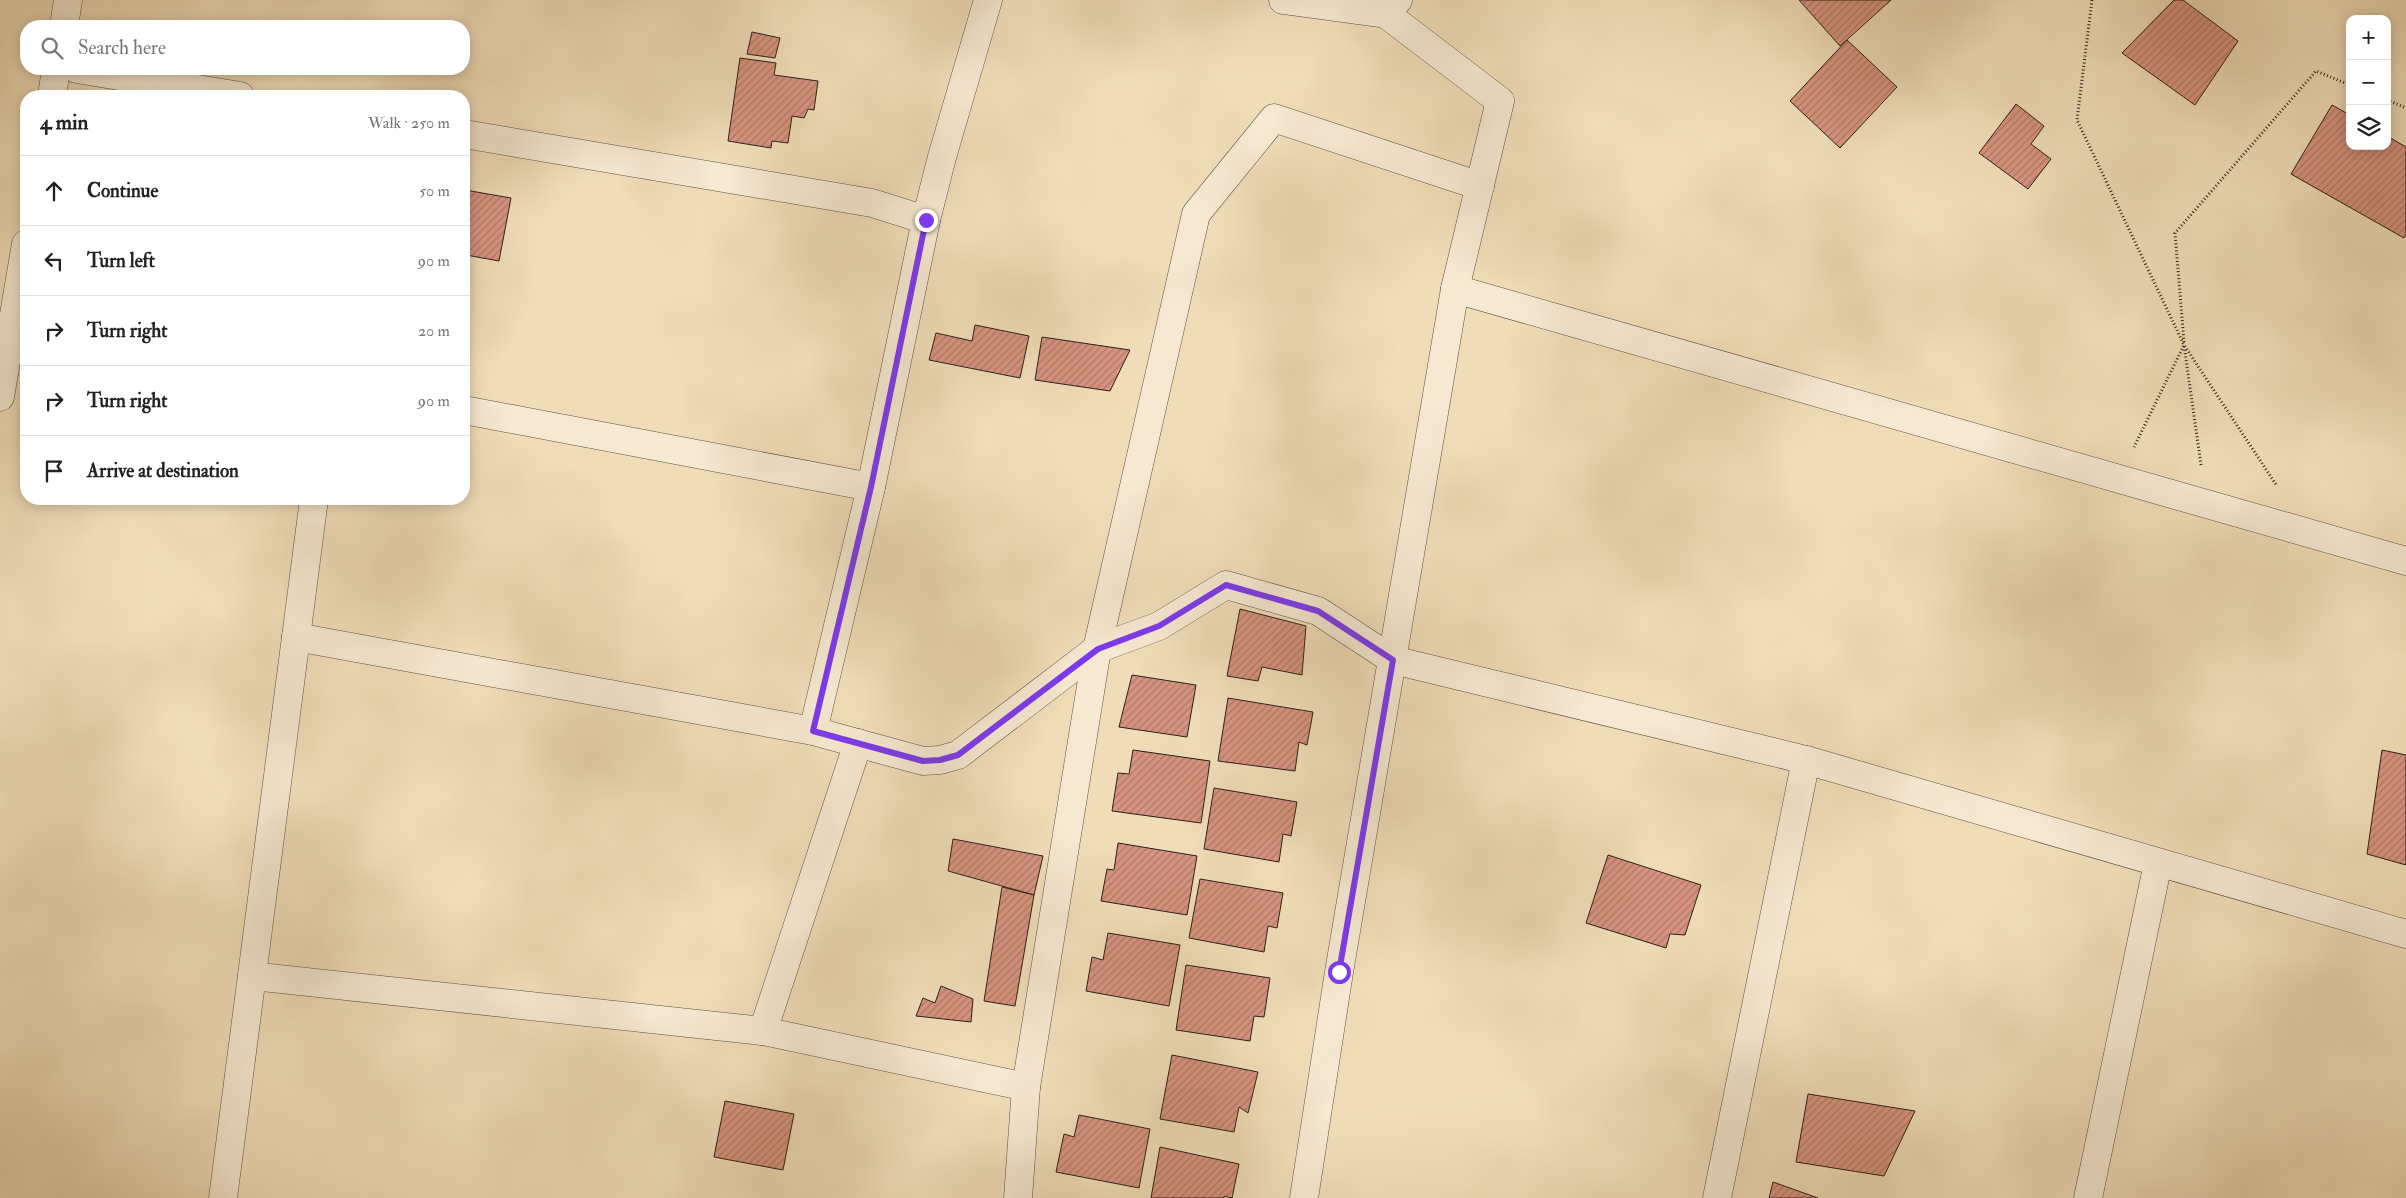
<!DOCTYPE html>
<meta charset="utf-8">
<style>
:root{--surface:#fff;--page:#f6f6f6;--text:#222;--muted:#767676;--line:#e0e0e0}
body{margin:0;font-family:"IM FELL Double Pica",serif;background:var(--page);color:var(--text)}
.controls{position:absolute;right:15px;top:15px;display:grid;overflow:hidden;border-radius:10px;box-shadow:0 2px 12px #0003}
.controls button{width:45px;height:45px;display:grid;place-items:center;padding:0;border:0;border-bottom:1px solid var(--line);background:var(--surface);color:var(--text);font:25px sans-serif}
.stop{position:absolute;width:15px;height:15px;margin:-11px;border:4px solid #7c3aed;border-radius:50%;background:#fff}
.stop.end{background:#7c3aed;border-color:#fff;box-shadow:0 1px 5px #0008}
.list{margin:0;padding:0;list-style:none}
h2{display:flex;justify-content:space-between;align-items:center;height:65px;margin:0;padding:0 20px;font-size:21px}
h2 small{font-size:16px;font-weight:400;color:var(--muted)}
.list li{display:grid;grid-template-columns:32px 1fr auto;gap:15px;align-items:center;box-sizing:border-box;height:70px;padding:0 20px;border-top:1px solid var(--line)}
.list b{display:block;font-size:19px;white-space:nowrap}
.list em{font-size:16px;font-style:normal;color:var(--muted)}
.icon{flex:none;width:28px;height:28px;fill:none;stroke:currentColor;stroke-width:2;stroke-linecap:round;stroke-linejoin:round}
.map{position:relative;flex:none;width:2406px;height:1198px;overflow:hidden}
.search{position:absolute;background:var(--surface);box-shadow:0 2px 12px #0003;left:20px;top:20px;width:450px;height:55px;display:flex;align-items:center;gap:12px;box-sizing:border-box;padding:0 18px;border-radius:20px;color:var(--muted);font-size:19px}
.panel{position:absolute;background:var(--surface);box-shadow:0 2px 12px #0003;left:20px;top:90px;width:450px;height:415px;border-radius:20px}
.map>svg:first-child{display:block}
.building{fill:url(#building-hatch);stroke:#2a2016}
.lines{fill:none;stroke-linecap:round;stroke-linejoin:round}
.street-casing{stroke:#5c4f3e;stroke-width:29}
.path{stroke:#2a2016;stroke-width:3;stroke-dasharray:1 2.5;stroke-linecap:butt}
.street{stroke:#f5e9d1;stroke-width:28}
.route{stroke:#7c3aed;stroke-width:6}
</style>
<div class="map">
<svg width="2406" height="1198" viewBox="0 0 2406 1198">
<defs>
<pattern id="building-hatch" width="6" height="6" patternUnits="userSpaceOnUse" patternTransform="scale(1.25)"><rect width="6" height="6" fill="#d89480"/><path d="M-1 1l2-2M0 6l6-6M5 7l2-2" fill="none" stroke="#af7868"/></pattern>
</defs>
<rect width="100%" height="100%" fill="#f0ddb8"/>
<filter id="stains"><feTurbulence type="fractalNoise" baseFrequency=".004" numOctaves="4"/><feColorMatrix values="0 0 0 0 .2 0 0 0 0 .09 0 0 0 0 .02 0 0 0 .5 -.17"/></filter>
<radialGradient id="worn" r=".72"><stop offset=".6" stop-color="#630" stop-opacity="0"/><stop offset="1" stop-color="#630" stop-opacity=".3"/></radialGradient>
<!-- building -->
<g class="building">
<polygon points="1799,0 1891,0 1840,46"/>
<polygon points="2174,0 2183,0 2238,41 2195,105 2122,53"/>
<polygon points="752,32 780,38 775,58 747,54"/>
<polygon points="1847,40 1897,87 1840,148 1790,101"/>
<polygon points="740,58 776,63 774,75 818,81 814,110 808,109 804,118 792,116 788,143 772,141 771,148 728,141"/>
<polygon points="2016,104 2044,126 2031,144 2051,159 2028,189 1979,153"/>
<polygon points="2332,105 2350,115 2350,146 2387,146 2387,136 2406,147 2406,234 2404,238 2291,174"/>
<polygon points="465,190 511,198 499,261 466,255 469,241 464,240"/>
<polygon points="975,325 1029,336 1020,378 929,360 936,333 972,341"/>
<polygon points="1042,337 1130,350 1110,391 1035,380"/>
<polygon points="1240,609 1306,626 1302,675 1262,667 1258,681 1227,676"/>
<polygon points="1132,675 1196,685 1187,737 1119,727"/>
<polygon points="1228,698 1313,712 1307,745 1299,742 1295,771 1218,761"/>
<polygon points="1133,750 1210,761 1201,823 1112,811 1118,773 1129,774"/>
<polygon points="2382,750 2406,755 2406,865 2367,854"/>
<polygon points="1214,788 1297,802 1291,836 1283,834 1279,862 1204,849"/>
<polygon points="953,839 1043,856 1034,895 948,871"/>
<polygon points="1118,843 1197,856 1187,915 1101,901 1107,869 1114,870"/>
<polygon points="1608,855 1701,885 1685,935 1670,934 1666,948 1586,923"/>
<polygon points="1200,879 1283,893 1277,928 1268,926 1264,952 1189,938"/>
<polygon points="1002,887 1034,895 1015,1006 984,1001"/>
<polygon points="1108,933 1180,945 1169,1006 1086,991 1092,957 1103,960"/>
<polygon points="1186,965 1270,978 1264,1017 1254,1016 1250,1041 1176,1030"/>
<polygon points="941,986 973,999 971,1022 916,1016 923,998 935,1003"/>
<polygon points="1172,1055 1258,1072 1248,1113 1239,1107 1234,1132 1160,1119"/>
<polygon points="1808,1094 1915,1111 1884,1176 1796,1162"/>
<polygon points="725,1101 794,1114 783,1170 714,1157"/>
<polygon points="1079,1115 1150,1129 1139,1188 1056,1172 1064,1134 1074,1137"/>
<polygon points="1160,1147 1239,1164 1232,1198 1224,1196 1224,1198 1151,1198"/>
<polygon points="1773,1182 1818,1198 1769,1198"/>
</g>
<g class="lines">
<defs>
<g id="street">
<polyline points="1283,0 1386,14"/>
<polyline points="64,26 68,0"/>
<polyline points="77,69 240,96"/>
<polyline points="52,96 56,69"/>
<polyline points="464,134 872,203 926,220"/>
<polyline points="1455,289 2406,561"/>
<polyline points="0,397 26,244"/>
<polyline points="464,410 871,487"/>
<polyline points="296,637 813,731 923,761 940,760 958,755 1097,649 1159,626 1226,585 1318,611 1393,660 1806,760 2406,934"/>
<polyline points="813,731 871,487 926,220 942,157 988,0"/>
<polyline points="252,976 763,1031 858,743"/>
<polyline points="763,1031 1026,1087"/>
<polyline points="223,1198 314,499"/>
<polyline points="1018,1198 1026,1087 1097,649 1196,214 1274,118 1480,186"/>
<polyline points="1304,1198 1339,972 1455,289 1500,101 1386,14 1398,0"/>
<polyline points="1717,1198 1806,760"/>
<polyline points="2088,1198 2158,863"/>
</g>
</defs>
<!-- street casing -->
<use href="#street" class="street-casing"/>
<!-- path -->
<g class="path">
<polyline points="2092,0 2077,120 2184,345 2134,447"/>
<polyline points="2387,100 2406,108"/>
<polyline points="2184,342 2175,233 2316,71 2350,85"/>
<polyline points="2201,465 2184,345 2277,486"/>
</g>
<!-- street -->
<use href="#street" class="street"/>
</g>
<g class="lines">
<!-- route -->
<polyline class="route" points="926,220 871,487 813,731 923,761 940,760 958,755 1098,649 1159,626 1226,585 1318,611 1393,660 1339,972"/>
</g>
<rect width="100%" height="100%" filter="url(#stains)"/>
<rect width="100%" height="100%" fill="url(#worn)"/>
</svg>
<div class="controls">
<button>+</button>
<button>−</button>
<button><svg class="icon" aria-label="layers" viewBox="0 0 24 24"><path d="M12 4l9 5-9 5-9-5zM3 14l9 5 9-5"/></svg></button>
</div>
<div class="stop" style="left:1339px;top:972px"></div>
<div class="stop end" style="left:926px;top:220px"></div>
<div class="search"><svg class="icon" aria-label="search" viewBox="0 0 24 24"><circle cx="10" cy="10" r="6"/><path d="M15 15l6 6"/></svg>Search here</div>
<section class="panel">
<h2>4 min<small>Walk · 250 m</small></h2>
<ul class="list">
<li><svg class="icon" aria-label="ahead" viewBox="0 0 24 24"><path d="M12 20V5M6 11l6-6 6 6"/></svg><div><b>Continue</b></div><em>50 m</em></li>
<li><svg class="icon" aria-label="left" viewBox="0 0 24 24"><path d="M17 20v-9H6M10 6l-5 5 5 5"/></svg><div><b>Turn left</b></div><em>90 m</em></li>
<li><svg class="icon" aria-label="right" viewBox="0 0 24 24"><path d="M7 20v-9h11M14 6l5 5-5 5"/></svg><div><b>Turn right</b></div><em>20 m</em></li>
<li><svg class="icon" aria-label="right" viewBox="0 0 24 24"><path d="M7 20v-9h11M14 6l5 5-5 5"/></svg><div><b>Turn right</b></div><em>90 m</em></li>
<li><svg class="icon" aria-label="arrive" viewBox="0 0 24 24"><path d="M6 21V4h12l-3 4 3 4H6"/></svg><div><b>Arrive at destination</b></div></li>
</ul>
</section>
</div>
